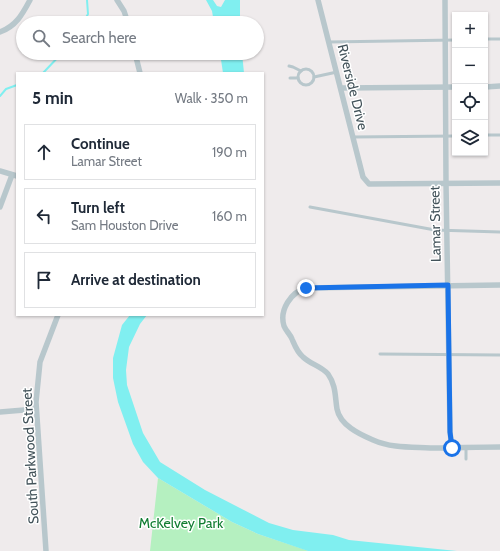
<!DOCTYPE html>
<meta charset="utf-8">
<style>
:root{--surface:#fff;--page:#f6f6f7;--text:#1f2937;--muted:#747a83;--line:#e0e1e3}
body{margin:0;font-family:Cabin,sans-serif;background:var(--page);color:var(--text)}
.controls{position:absolute;right:12px;top:12px;display:grid;overflow:hidden;border-radius:0px;box-shadow:0 1px 3px #0004}
.controls button{width:36px;height:36px;display:grid;place-items:center;padding:0;border:0;border-bottom:1px solid var(--line);background:var(--surface);color:var(--text);font:20px sans-serif}
.stop{position:absolute;width:12px;height:12px;margin:-9px;border:3px solid #1a73e8;border-radius:50%;background:#fff}
.stop.end{background:#1a73e8;border-color:#fff;box-shadow:0 1px 4px #0008}
.list{margin:0;padding:0;list-style:none}
h2{display:flex;justify-content:space-between;align-items:center;height:52px;margin:0;padding:0 16px;font-size:17px}
h2 small{font-size:13px;font-weight:400;color:var(--muted)}
.list li{display:grid;grid-template-columns:26px 1fr auto;gap:12px;align-items:center;box-sizing:border-box;height:56px;margin:0 8px 8px;padding:0 8px;border:1px solid var(--line);border-radius:0px}
.list b{display:block;font-size:15px;white-space:nowrap}
.list p{margin:0;font-size:13px;white-space:nowrap;color:var(--muted)}
.list em{font-size:13px;font-style:normal;color:var(--muted)}
.icon{flex:none;width:22px;height:22px;fill:none;stroke:currentColor;stroke-width:2;stroke-linecap:round;stroke-linejoin:round}
.map{position:relative;flex:none;width:500px;height:551px;overflow:hidden}
.search{position:absolute;background:var(--surface);box-shadow:0 1px 3px #0004;left:16px;top:16px;width:248px;height:44px;display:flex;align-items:center;gap:10px;box-sizing:border-box;padding:0 14px;border-radius:22px;color:var(--muted);font-size:15px}
.panel{position:absolute;background:var(--surface);box-shadow:0 1px 3px #0004;left:16px;top:72px;width:248px;height:244px;border-radius:0px}
.map>svg:first-child{display:block}
.green{fill:#b5f0c0}
.water{fill:#80eff0}
.lines{fill:none;stroke-linecap:round;stroke-linejoin:round}
.stream{stroke:#80eff0;stroke-width:2}
.service{stroke:#b8c7cc;stroke-width:3}
.minor{stroke:#b8c7cc;stroke-width:5.5}
.route{stroke:#1a73e8;stroke-width:5}
.labels{text-anchor:middle;stroke-width:3;stroke-linejoin:round;paint-order:stroke}
.street-label{font-size:14px;fill:#43535a;stroke:#fff}
.park-label{font-size:14px;fill:#117d32;stroke:#fff}
</style>
<div class="map">
<svg width="500" height="551" viewBox="0 0 500 551">
<rect width="100%" height="100%" fill="#efebec"/>
<!-- green -->
<polygon class="green" points="158,478 232,522 258,534 309,551 150,551"/>
<!-- water -->
<g class="water">
<polygon points="206,0 213,0 217,6 221,7 225,0 240,0 240,23 214,23 212,11"/>
<polygon points="220,53 242,53 244,73 223,73"/>
<polygon points="130,315 147,315 140,324 129,347 126,370 127,385 143,433 160,462 205,490 269,523 293,530 333,535 349,540 457,551 308,551 258,534 232,522 158,478 143,462 133,444 118,402 113,378 113,358 122,325"/>
</g>
<g class="lines">
<!-- stream -->
<g class="stream">
<polyline points="83,23 88,14 87,0"/>
<polyline points="43,73 62,53"/>
<polyline points="0,96 6,89 17,85"/>
</g>
<!-- service -->
<g class="service">
<polyline points="485,39 500,39"/>
<polyline points="329,42 455,40"/>
<polyline points="289,66 293,67 301,71"/>
<circle cx="306" cy="77" r="8"/>
<polyline points="314,77 337,72"/>
<polyline points="290,78 298,78"/>
<polyline points="485,135 500,135"/>
<polyline points="353,137 455,136"/>
<polyline points="310,207 435,230 500,232"/>
<polyline points="380,354 500,355"/>
<polyline points="466,448 466,459"/>
</g>
<!-- minor -->
<g class="minor">
<polyline points="117,0 124,11 128,23"/>
<polyline points="318,0 363,177 369,184 500,183"/>
<polyline points="445,0 446,183 450,432 452,448"/>
<path d="M0,32c16,-6 22,-17 30,-32"/>
<polyline points="135,53 140,73"/>
<polyline points="485,87 500,86"/>
<polyline points="341,88 455,87"/>
<polyline points="0,171 17,176"/>
<polyline points="0,207 12,175"/>
<path d="M500,285l-194,3c-15,4 -27,22 -22,38 2,5 6,8 8,13 3,7 5,13 11,18 7,7 18,9 25,17 8,11 7,23 9,35 3,16 22,25 36,31 18,8 37,7 57,8 23,0 47,-1 70,-1"/>
<polyline points="0,412 36,409"/>
<polyline points="46,551 36,402 40,362 58,315"/>
</g>
</g>
<g class="lines">
<!-- route -->
<polyline class="route" points="306,288 448,285 450,432 452,448"/>
</g>
<g class="labels">
<!-- street labels -->
<g class="street-label">
<text transform="translate(353 87) rotate(76)" y="5">Riverside Drive</text>
<text transform="translate(435 224) rotate(-91)" y="5">Lamar Street</text>
<text transform="translate(30 456) rotate(-93)" y="5">South Parkwood Street</text>
</g>
<!-- park labels -->
<g class="park-label">
<text x="181" y="528">McKelvey Park</text>
</g>
</g>
</svg>
<div class="controls">
<button>+</button>
<button>−</button>
<button><svg class="icon" aria-label="locate" viewBox="0 0 24 24"><circle cx="12" cy="12" r="6"/><path d="M12 2v4M12 18v4M2 12h4M18 12h4"/></svg></button>
<button><svg class="icon" aria-label="layers" viewBox="0 0 24 24"><path d="M12 4l9 5-9 5-9-5zM3 14l9 5 9-5"/></svg></button>
</div>
<div class="stop" style="left:452px;top:448px"></div>
<div class="stop end" style="left:306px;top:288px"></div>
<div class="search"><svg class="icon" aria-label="search" viewBox="0 0 24 24"><circle cx="10" cy="10" r="6"/><path d="M15 15l6 6"/></svg>Search here</div>
<section class="panel">
<h2>5 min<small>Walk · 350 m</small></h2>
<ul class="list">
<li><svg class="icon" aria-label="ahead" viewBox="0 0 24 24"><path d="M12 20V5M6 11l6-6 6 6"/></svg><div><b>Continue</b><p>Lamar Street</p></div><em>190 m</em></li>
<li><svg class="icon" aria-label="left" viewBox="0 0 24 24"><path d="M17 20v-9H6M10 6l-5 5 5 5"/></svg><div><b>Turn left</b><p>Sam Houston Drive</p></div><em>160 m</em></li>
<li><svg class="icon" aria-label="arrive" viewBox="0 0 24 24"><path d="M6 21V4h12l-3 4 3 4H6"/></svg><div><b>Arrive at destination</b></div></li>
</ul>
</section>
</div>
